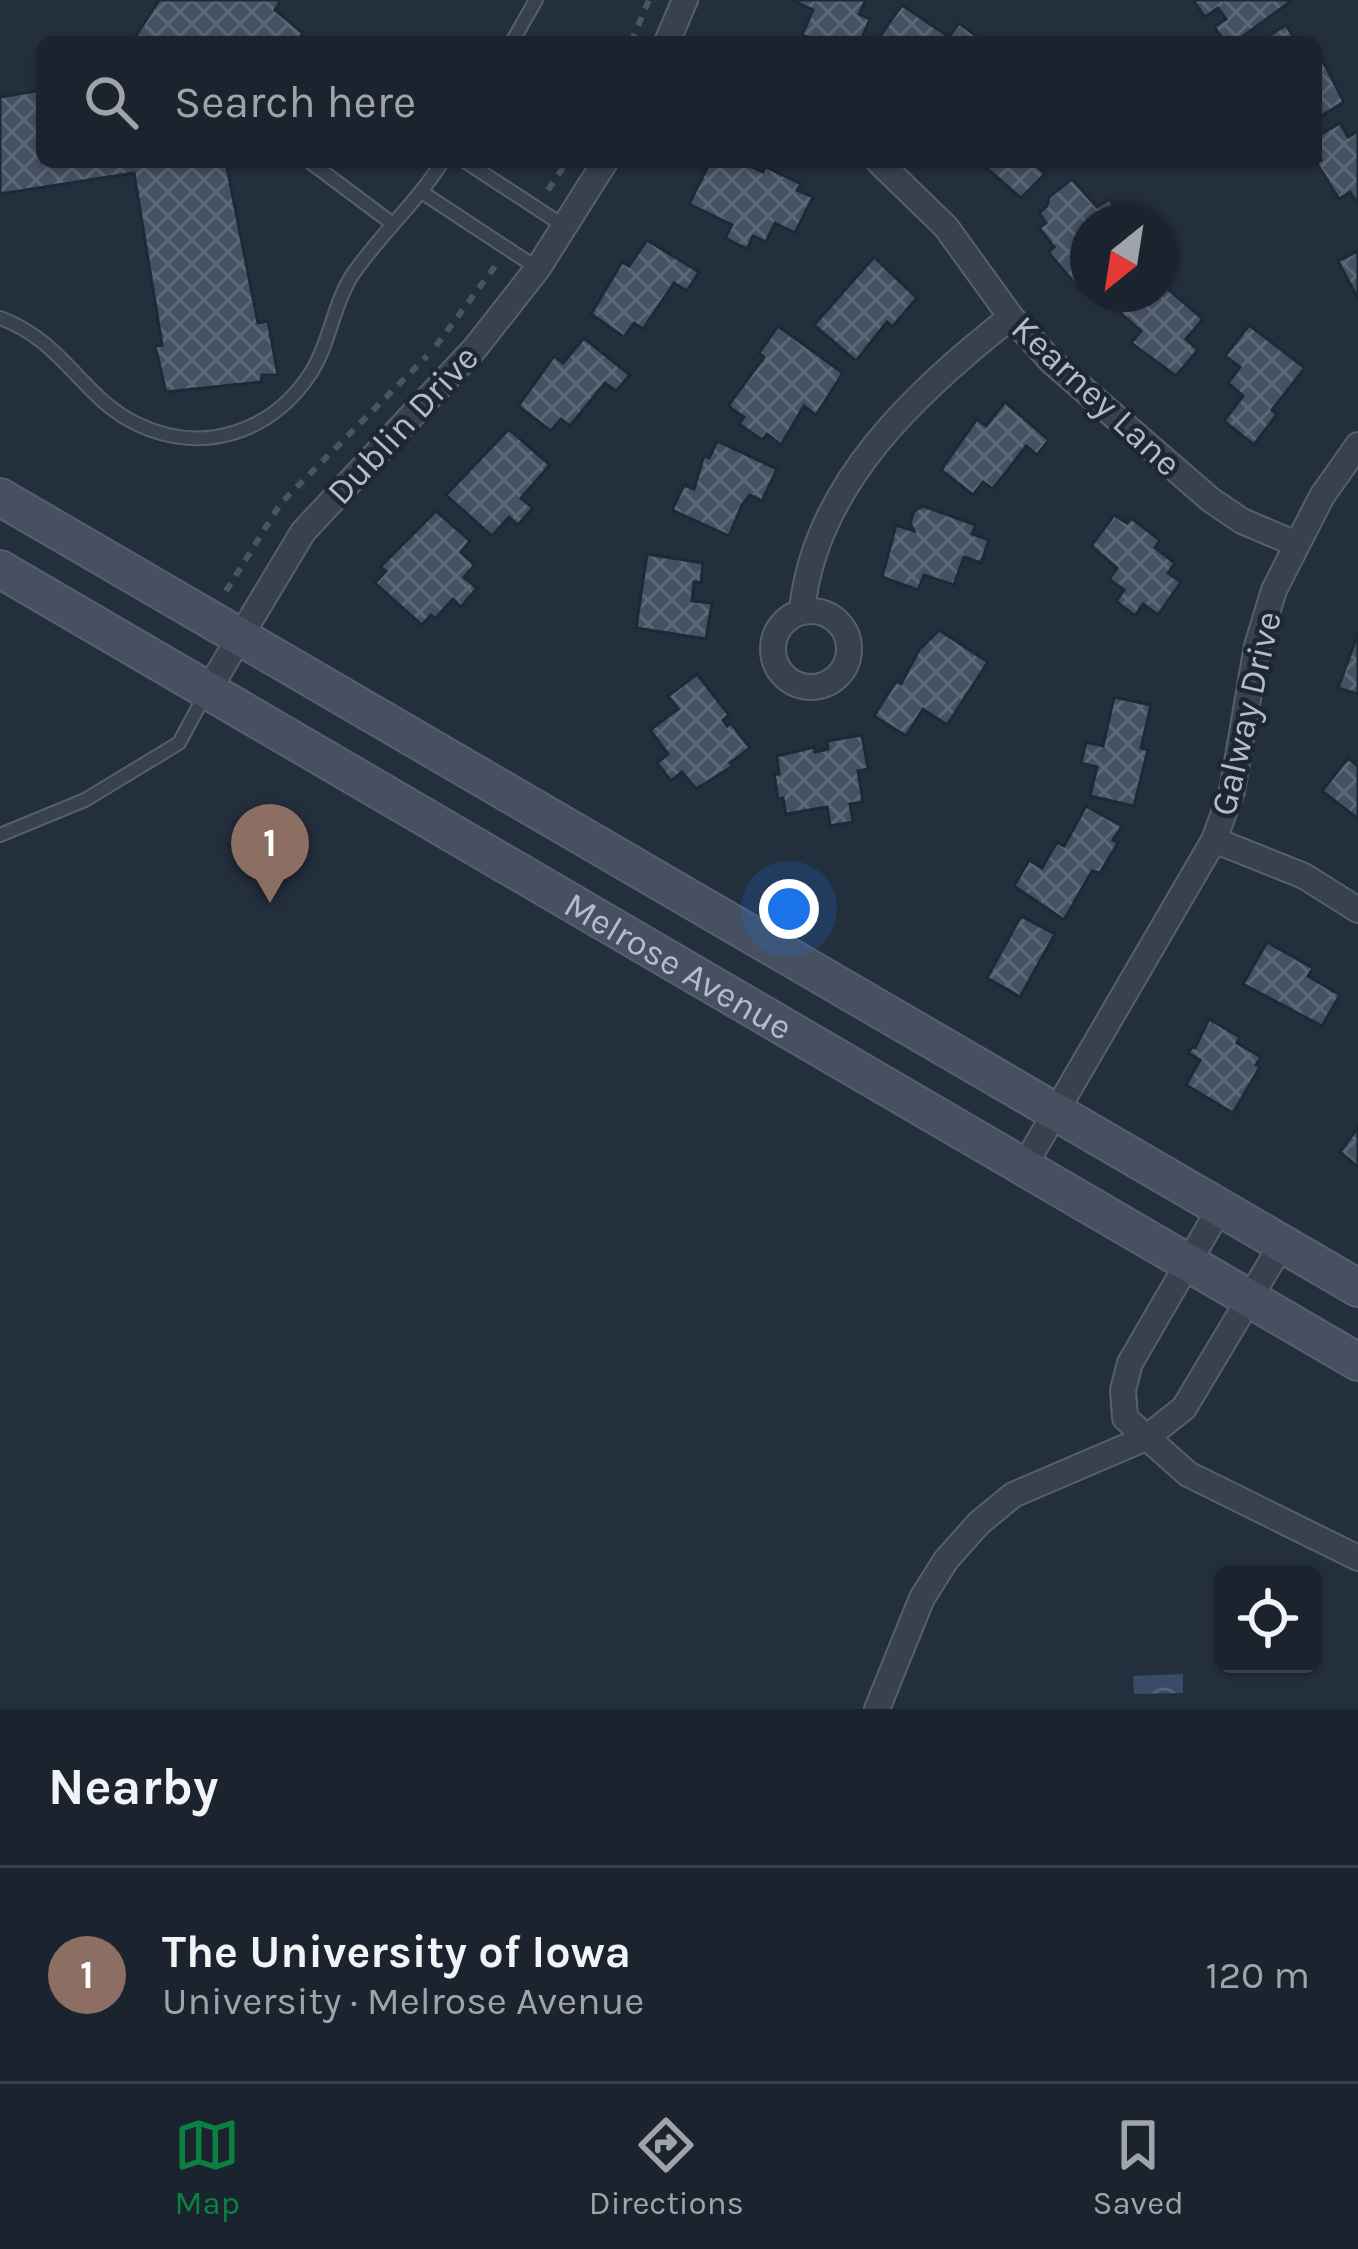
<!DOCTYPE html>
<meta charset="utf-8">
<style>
:root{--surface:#1b232e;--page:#282f3a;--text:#f1f3f6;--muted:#a0a4aa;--line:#39404a;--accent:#0b8043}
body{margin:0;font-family:Karla,sans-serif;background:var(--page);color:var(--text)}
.controls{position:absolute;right:36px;bottom:36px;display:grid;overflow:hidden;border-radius:18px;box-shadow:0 3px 9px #0004}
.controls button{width:108px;height:108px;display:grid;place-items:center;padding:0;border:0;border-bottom:3px solid var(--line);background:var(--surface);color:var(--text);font:60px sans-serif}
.compass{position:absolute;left:1070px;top:204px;width:108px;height:108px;border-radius:50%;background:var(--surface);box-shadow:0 3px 9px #0004;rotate:210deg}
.you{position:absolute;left:789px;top:909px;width:42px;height:42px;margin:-30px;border:9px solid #fff;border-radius:50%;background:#1a73e8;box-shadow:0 0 0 18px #1a73e833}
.badge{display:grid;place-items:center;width:78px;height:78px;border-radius:50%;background:var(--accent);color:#fff;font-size:39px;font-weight:700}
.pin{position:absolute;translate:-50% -99px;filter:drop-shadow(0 3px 6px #0008)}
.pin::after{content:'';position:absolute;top:63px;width:42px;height:36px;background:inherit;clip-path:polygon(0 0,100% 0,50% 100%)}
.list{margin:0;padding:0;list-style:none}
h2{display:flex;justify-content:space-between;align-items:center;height:156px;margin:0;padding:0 48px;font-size:51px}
h2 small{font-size:39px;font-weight:400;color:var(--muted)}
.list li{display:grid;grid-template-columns:78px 1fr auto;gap:36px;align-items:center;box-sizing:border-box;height:216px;padding:0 48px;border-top:3px solid var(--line)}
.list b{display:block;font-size:45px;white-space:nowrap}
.list p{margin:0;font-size:39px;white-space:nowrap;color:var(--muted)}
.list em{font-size:39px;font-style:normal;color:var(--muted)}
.icon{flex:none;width:66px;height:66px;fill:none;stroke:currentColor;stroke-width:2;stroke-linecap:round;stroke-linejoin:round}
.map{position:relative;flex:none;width:1358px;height:1709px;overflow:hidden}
.search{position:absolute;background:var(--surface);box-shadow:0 3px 9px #0004;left:36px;right:36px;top:36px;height:132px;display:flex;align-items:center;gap:30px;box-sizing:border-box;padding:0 42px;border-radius:18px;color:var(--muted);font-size:45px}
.sheet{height:372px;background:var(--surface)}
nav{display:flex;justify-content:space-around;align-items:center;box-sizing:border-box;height:168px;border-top:3px solid var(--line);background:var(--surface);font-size:33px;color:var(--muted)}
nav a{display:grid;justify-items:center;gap:6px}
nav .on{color:var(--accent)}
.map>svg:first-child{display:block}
.water{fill:url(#water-waves)}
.building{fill:url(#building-cross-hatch);stroke:#1f2835;stroke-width:3}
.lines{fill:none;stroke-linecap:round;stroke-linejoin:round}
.lane-casing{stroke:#565f6c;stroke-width:16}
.street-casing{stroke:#565f6c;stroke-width:28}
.secondary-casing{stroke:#565f6c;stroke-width:40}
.path{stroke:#44595c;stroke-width:6;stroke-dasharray:9 9;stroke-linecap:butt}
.lane{stroke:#38414e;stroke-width:12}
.street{stroke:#38414e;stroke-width:24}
.secondary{stroke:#465061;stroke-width:36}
.labels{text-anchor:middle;stroke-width:9;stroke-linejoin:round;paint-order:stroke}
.street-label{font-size:36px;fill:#b4bcc9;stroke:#1d2633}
</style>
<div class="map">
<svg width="1358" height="1709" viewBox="0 0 1358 1709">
<defs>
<pattern id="water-waves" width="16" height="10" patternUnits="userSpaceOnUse" patternTransform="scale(3)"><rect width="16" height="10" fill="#394c67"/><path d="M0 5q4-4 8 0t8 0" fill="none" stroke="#53647b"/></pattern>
<pattern id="building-cross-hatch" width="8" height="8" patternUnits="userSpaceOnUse" patternTransform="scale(3)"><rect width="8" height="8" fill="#455162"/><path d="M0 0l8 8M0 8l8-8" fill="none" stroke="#5d6877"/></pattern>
</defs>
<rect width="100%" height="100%" fill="#242f3e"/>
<!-- water -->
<polygon class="water" points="1183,1674 1183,1693 1134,1694 1133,1676"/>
<!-- building -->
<g class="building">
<polygon points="159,0 281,0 275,10 303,33 297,42 132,42"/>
<polygon points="791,0 866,0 859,14 870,19 860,42 819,42 802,35 813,10"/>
<polygon points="1193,0 1288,0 1290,2 1235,42 1225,42 1214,27 1226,19 1218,8 1205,17"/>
<polygon points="902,5 949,37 959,23 979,38 976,42 876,42"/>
<polygon points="1286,25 1297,42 1258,42"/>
<polygon points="1318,51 1344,102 1316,119 1316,52"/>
<polygon points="42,90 42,162 226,162 258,323 268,321 278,375 262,375 261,382 166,392 155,346 162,345 134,173 0,194 0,97"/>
<polygon points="1340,123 1348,137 1358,131 1358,204 1350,192 1339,199 1316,162 1321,160 1316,137"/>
<polygon points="710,162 754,162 752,167 763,172 766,167 801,184 797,190 813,197 795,233 775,223 766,242 753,236 747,249 725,238 732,225 689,204"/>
<polygon points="986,162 1033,162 1045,174 1021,198 983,165"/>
<polygon points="1072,179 1097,207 1109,199 1121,215 1112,222 1088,222 1088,287 1082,292 1048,252 1054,247 1039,228 1046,223 1039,213 1047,206 1049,197"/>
<polygon points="647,240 699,272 687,291 674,283 643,329 634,323 624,337 591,314 622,262 629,266"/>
<polygon points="1358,251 1358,299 1338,261"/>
<polygon points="874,257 917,298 892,327 887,322 856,361 814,325"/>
<polygon points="1160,282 1203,319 1186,339 1198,350 1176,376 1131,343 1141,331 1106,301 1112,294 1160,294"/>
<polygon points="1249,325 1305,368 1272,410 1277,414 1254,445 1224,421 1243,396 1228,383 1240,367 1225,356"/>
<polygon points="778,326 843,373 816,415 804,406 781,445 767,434 762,440 739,424 744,417 728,406 764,357 759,353"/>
<polygon points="584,338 630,375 616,391 605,383 570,426 561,419 551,431 518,406 554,356 563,363"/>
<polygon points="1005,402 1049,440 1037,455 1026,446 993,489 983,482 973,495 941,470 977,419 986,426"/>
<polygon points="509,429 550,465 521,498 533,508 518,525 509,517 492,536 446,495"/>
<polygon points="717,441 777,469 762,501 750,495 742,505 729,536 672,510 684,485 694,489 704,455 709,458"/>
<polygon points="923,506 976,525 972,534 989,540 981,563 964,557 954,585 924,575 918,590 882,577 896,525 914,531 910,523 914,511"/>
<polygon points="436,511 470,541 461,552 475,565 464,577 477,588 461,607 453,599 435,619 431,615 422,625 375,583 386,571 380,567"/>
<polygon points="1114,515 1127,523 1131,518 1160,540 1155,548 1175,563 1168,573 1181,582 1158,615 1143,604 1135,616 1116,601 1124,590 1109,579 1117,568 1091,546"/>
<polygon points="647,554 703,563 701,583 694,582 692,601 712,603 706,639 636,628"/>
<polygon points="939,630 988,662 947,725 923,709 906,736 874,716 896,681 901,684 919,650"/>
<polygon points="1358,633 1358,694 1338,688"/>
<polygon points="697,674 729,715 723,720 727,726 731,723 750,748 730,763 733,766 696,789 682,772 671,781 657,763 668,754 650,730 678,709 668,696"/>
<polygon points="1114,697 1151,705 1141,748 1148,750 1134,806 1090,796 1097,767 1081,763 1086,742 1103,746"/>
<polygon points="862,735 868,769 858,771 863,802 850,804 853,822 830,826 827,807 786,814 783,798 778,799 774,774 779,774 777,756 814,747 815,752 828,749 827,741"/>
<polygon points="1348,758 1358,766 1358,819 1322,791"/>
<polygon points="1086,806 1122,826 1113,840 1118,843 1100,873 1092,871 1064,920 1014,886 1029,860 1042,868 1057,842 1064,846"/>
<polygon points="1021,916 1055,934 1020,997 987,978"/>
<polygon points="1267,942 1313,968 1308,976 1340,995 1322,1026 1243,984"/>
<polygon points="1209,1019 1240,1037 1237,1043 1261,1057 1256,1065 1260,1067 1233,1113 1186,1085 1200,1060 1188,1053 1192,1047 1195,1048"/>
<polygon points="1358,1127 1358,1167 1340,1152"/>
</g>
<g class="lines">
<defs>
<g id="lane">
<polyline points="512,42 536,0"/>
<polyline points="310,162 393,224"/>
<polyline points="466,162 564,226"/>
<polyline points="423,193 537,268"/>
<path d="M0,318c64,23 83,81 137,106 66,32 137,8 175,-53 18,-29 21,-65 39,-94 27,-41 65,-73 91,-115"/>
<polyline points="0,835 85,800 179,743 206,693"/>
</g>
<g id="street">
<polyline points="667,42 685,0"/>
<polyline points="879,162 946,227 1011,317 1052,362 1211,500 1242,521 1294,543"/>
<circle cx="811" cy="649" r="38"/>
<path d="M802,611c12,-126 115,-220 209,-294"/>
<polyline points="207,692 303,532 476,347 538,268 605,162"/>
<polyline points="1214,840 1304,876 1358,910"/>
<polyline points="1023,1168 1214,840 1232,791 1257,646 1274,590 1322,496 1358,445"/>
<polyline points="1220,1208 1130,1363 1123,1390 1125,1418 1188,1474 1358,1558"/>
<polyline points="877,1709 922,1598 946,1560 979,1523 1013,1495 1146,1438 1184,1408 1282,1244"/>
</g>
<g id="secondary">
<polyline points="0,497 1358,1288"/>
<path id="s1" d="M0,569l1358,793"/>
</g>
</defs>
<!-- lane casing -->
<use href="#lane" class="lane-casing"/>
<!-- street casing -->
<use href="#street" class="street-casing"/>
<!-- secondary casing -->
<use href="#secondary" class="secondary-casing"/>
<!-- path -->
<g class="path">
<polyline points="631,42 649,0"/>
<polyline points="548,190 567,162"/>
<polyline points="436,346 496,265"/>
<polyline points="226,591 281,503 427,356"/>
</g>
<!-- lane -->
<use href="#lane" class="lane"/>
<!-- street -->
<use href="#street" class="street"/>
<!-- secondary -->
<use href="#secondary" class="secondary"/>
</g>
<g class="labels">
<!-- street labels -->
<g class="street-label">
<text transform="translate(1097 395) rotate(43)" y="13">Kearney Lane</text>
<text transform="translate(402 424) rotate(-47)" y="13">Dublin Drive</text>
<text transform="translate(1245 713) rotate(-77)" y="13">Galway Drive</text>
<text dy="13" stroke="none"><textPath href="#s1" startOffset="786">Melrose Avenue</textPath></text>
</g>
</g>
</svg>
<div class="controls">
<button><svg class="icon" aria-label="locate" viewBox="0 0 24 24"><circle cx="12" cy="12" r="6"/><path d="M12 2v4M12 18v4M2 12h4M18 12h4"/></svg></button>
</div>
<svg class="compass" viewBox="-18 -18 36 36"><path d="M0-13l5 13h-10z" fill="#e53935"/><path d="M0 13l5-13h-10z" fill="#a0a4aa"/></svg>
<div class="you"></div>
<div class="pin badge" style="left:270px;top:903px;background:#8d6e63">1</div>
<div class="search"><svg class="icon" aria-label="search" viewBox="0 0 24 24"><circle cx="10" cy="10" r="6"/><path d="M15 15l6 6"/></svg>Search here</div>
</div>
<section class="sheet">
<h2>Nearby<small></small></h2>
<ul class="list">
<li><span class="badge" style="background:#8d6e63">1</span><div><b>The University of Iowa</b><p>University · Melrose Avenue</p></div><em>120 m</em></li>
</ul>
</section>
<nav>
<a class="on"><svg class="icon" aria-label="map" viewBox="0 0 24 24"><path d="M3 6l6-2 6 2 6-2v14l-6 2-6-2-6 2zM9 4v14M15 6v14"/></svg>Map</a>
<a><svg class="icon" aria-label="directions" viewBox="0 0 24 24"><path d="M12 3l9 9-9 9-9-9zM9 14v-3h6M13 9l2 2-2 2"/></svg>Directions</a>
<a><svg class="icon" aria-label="saved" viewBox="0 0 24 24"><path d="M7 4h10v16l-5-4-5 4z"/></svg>Saved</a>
</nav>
